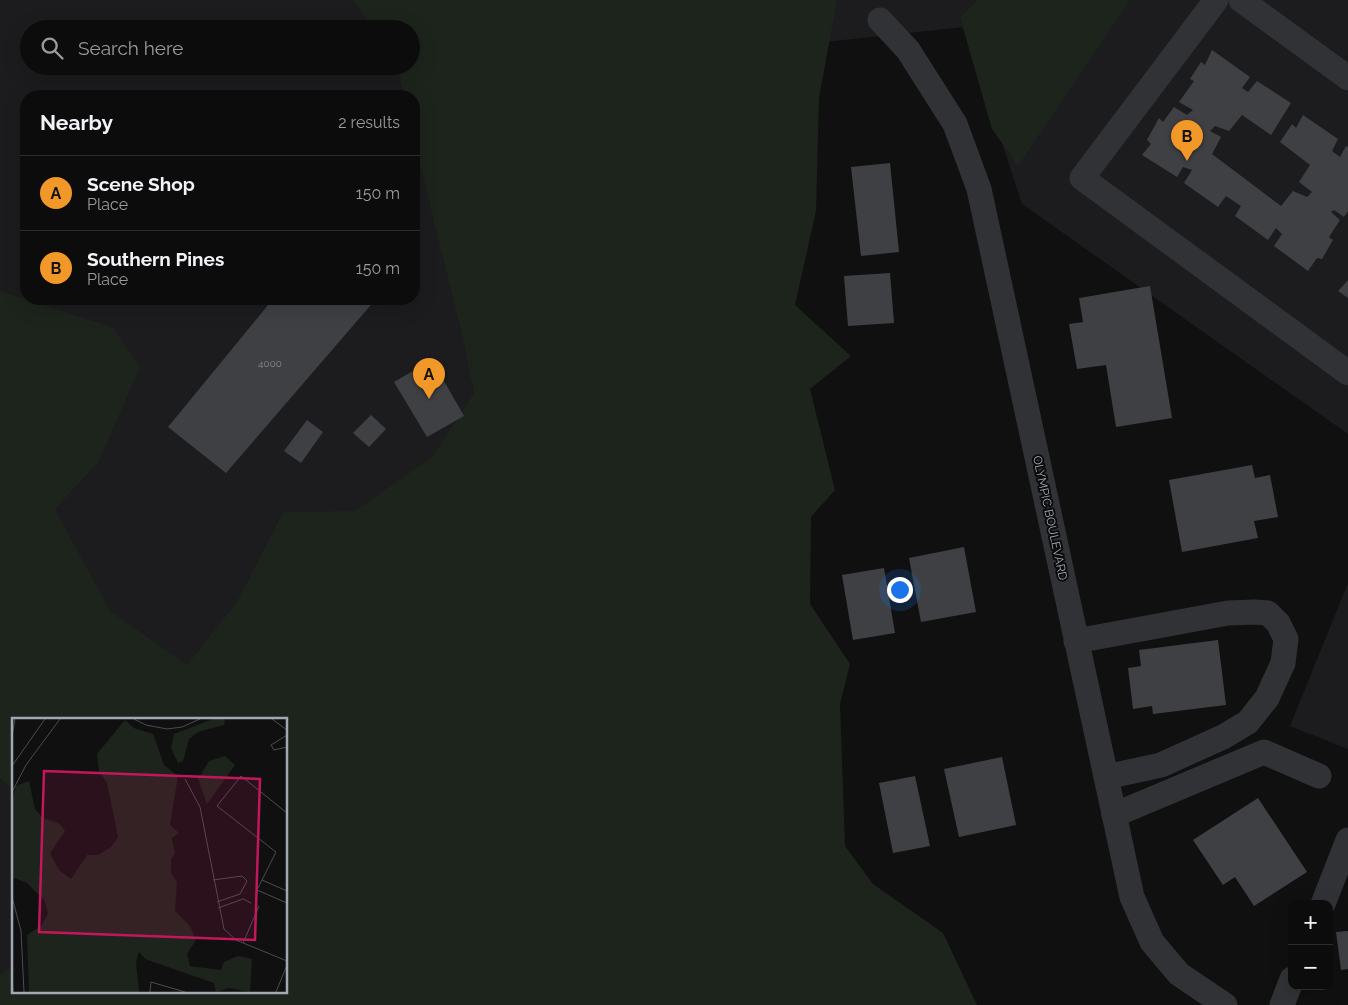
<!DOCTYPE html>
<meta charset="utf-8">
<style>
:root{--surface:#0c0c0d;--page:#1a1a1b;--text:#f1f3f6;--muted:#9a9b9d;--line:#2c2c2e;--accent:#f19828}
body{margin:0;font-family:Raleway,sans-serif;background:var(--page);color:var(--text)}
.controls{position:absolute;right:15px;bottom:15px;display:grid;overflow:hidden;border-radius:10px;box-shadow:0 5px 20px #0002}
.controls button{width:45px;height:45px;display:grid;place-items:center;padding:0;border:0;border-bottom:1px solid var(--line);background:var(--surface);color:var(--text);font:25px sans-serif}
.you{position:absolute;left:899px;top:589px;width:18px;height:18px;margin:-12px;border:4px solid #fff;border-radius:50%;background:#1a73e8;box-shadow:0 0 0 8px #1a73e833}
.badge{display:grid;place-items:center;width:32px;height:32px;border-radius:50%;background:var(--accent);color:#111;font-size:16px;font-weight:700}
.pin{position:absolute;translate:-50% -41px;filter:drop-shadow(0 1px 2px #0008)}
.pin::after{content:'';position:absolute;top:26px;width:18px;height:15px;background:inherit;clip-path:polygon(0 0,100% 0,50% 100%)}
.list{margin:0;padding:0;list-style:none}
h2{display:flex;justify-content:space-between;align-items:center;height:65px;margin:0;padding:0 20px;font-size:21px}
h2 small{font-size:16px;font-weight:400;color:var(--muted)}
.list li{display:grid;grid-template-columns:32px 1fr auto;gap:15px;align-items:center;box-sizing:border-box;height:75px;padding:0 20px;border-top:1px solid var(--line)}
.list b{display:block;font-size:19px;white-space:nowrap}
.list p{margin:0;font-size:16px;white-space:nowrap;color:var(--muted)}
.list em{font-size:16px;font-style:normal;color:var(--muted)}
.icon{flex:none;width:28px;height:28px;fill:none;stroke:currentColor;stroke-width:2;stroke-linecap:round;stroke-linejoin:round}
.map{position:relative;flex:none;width:1348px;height:1005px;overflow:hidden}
.search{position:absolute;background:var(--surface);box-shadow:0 5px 20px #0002;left:20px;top:20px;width:400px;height:55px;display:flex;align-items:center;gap:12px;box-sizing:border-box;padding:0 18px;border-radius:28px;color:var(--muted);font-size:19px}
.panel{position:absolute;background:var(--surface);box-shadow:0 5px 20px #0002;left:20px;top:90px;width:400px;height:215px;border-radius:20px}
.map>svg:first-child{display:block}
.built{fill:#1c1c1e;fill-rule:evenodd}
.green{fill:#1c241c}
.building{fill:#3f4044}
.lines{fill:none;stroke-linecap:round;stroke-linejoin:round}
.minor{stroke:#313236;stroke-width:25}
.labels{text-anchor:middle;stroke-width:4;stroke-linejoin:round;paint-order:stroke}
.number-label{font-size:10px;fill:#888e96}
.street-label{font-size:12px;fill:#a1a8b2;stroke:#0b0b0c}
.inset-road{fill:none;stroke:#4a4d51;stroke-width:1}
.view{fill:#c2185b;fill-opacity:0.15;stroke:#c2185b;stroke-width:2.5}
.inset-edge{fill:none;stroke:#a1a8b2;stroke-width:2.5}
</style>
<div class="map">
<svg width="1348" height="1005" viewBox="0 0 1348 1005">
<rect width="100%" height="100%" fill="#101011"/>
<!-- built -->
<g class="built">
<path d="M0,0h1348v434l-326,-230 -58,-177 -325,35v943h-639zM29,29h382v37h-382zM26,96h388v203h-388zM14,719h272v272h-272z"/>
<polygon points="1348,583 1348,749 1290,726"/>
</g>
<!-- green -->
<g class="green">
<polygon points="353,0 837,0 819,98 816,211 795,305 851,356 810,389 835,490 811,517 810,604 850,664 840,704 845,846 873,884 943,933 977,1005 0,1005 0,975 14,966 14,991 286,991 286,719 14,719 14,791 0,778 0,291 112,327 140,367 99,461 55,509 110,611 187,665 237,602 283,512 355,511 432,457 474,393 461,330 414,140 414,96 404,96 397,66 411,66 411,29 374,29"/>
<polygon points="978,0 1130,0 1018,166 992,129 960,17"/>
</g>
<!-- building -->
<g class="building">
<polygon points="1212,50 1250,77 1242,88 1248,92 1257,81 1291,103 1271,135 1242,115 1229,131 1215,126 1210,131 1221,137 1212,154 1281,206 1293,191 1307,197 1312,192 1299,182 1310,165 1280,142 1292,124 1296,128 1303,115 1338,139 1332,151 1340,157 1346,146 1348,147 1348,211 1344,217 1334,210 1331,212 1340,220 1329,237 1333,240 1322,259 1317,258 1308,271 1274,246 1282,234 1276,228 1268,240 1235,216 1241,206 1226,196 1218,207 1184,183 1192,170 1183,167 1177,177 1142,155 1151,144 1147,140 1159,118 1163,122 1174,107 1187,115 1193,110 1179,102 1194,81 1190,79 1201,62 1205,65"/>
<polygon points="890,163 899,252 861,256 851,167"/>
<polygon points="890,273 894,323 848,326 844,276"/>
<polygon points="1348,280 1348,298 1338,291"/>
<polygon points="1150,286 1172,418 1116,427 1106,365 1077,369 1069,324 1083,322 1079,298"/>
<polygon points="273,299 376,299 226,473 168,427"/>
<polygon points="432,360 464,416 427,437 394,382"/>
<polygon points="371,415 386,429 369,447 353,433"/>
<polygon points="307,420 323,432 301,463 284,451"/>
<polygon points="1252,465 1255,478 1270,475 1278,517 1254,521 1258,538 1182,552 1169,480"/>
<polygon points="964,547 976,612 921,622 909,558"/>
<polygon points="884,568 895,633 853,640 842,575"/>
<polygon points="1218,640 1226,705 1153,714 1152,706 1133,709 1128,668 1141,666 1139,650"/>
<polygon points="1002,757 1016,825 959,837 944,769"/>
<polygon points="915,776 930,846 893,853 879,783"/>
<polygon points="1258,798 1307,872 1254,906 1235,877 1223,885 1193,840"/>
<polygon points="1348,931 1348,969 1341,970 1336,932"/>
</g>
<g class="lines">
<!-- minor -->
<g class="minor">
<polyline points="1216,0 1082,178 1348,373"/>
<polyline points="1241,0 1348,78"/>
<polyline points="880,20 908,50 955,124 979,189 1132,897 1152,942 1179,974 1225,1005"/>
<polyline points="1076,641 1228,613 1254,612 1268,613 1278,623 1286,639 1283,663 1267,698 1248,722 1223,737 1161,765 1106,777"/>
<polyline points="1114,815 1264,752 1319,776"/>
<polyline points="1323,904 1348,840"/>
<polyline points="1282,1005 1292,979"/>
</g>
</g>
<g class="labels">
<!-- number labels -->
<g class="number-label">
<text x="270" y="367">4000</text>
</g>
<!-- street labels -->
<g class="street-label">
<text transform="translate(1050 518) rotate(78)" y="4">OLYMPIC BOULEVARD</text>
</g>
</g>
<!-- overview -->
<g transform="translate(12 718)">
<rect width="275" height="275" fill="#101011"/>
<path d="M201,1h12l-1,6 -26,7 -9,7 -6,22 -5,2 -7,-15 3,-14zM113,2l9,8 19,6 11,31 14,11 -8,49 9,8 -7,5 3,16 -4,5v14l6,9 -2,29 15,15 6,14 -9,14 3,12 31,4 3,-8 14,-6 14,3 -2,33 -21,-4 -13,4 -2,-9 -69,-24 -6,-7 -3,10 3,30h-110l-2,-57 14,-9 7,-12 -3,-13 -18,-18 -15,-6v-74l4,-17 13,-5 6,28 8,9 17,6 5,7 -15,22 9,17 12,9 16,-24h11l13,-8 7,-10 -11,-54 -8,-12 -2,-17zM213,38l10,9 -28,39 -9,-25 11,-18z" fill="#1c241c"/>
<path class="inset-road" d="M122,1l12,6 21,4 15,-2 18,-8M260,1l15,11M275,17l-16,10 3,5 13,-3M0,18l3,-17M0,48l33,-47M173,61l15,28 24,122 12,11 51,21M0,74l14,-27 34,-46M275,95l-46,-37 -24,30 59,46 -19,38 30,13M201,162l29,-4 5,5 -7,13 -23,8M250,162l25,11M0,179l9,34 3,61M206,190l25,-9 8,4M231,225l16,-37M0,253l1,21M138,274l1,-10 34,10M264,274l11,-27"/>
<path class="view" d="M32,53l216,8 -5,161 -216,-8z"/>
<rect width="275" height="275" class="inset-edge"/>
</g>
</svg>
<div class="controls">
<button>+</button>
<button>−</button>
</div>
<div class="you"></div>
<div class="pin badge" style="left:429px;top:399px">A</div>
<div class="pin badge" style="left:1187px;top:161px">B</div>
<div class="search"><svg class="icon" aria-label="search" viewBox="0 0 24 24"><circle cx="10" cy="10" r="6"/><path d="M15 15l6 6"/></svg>Search here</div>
<section class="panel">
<h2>Nearby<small>2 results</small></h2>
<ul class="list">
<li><span class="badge">A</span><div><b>Scene Shop</b><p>Place</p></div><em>150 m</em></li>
<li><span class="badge">B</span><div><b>Southern Pines</b><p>Place</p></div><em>150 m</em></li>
</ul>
</section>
</div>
